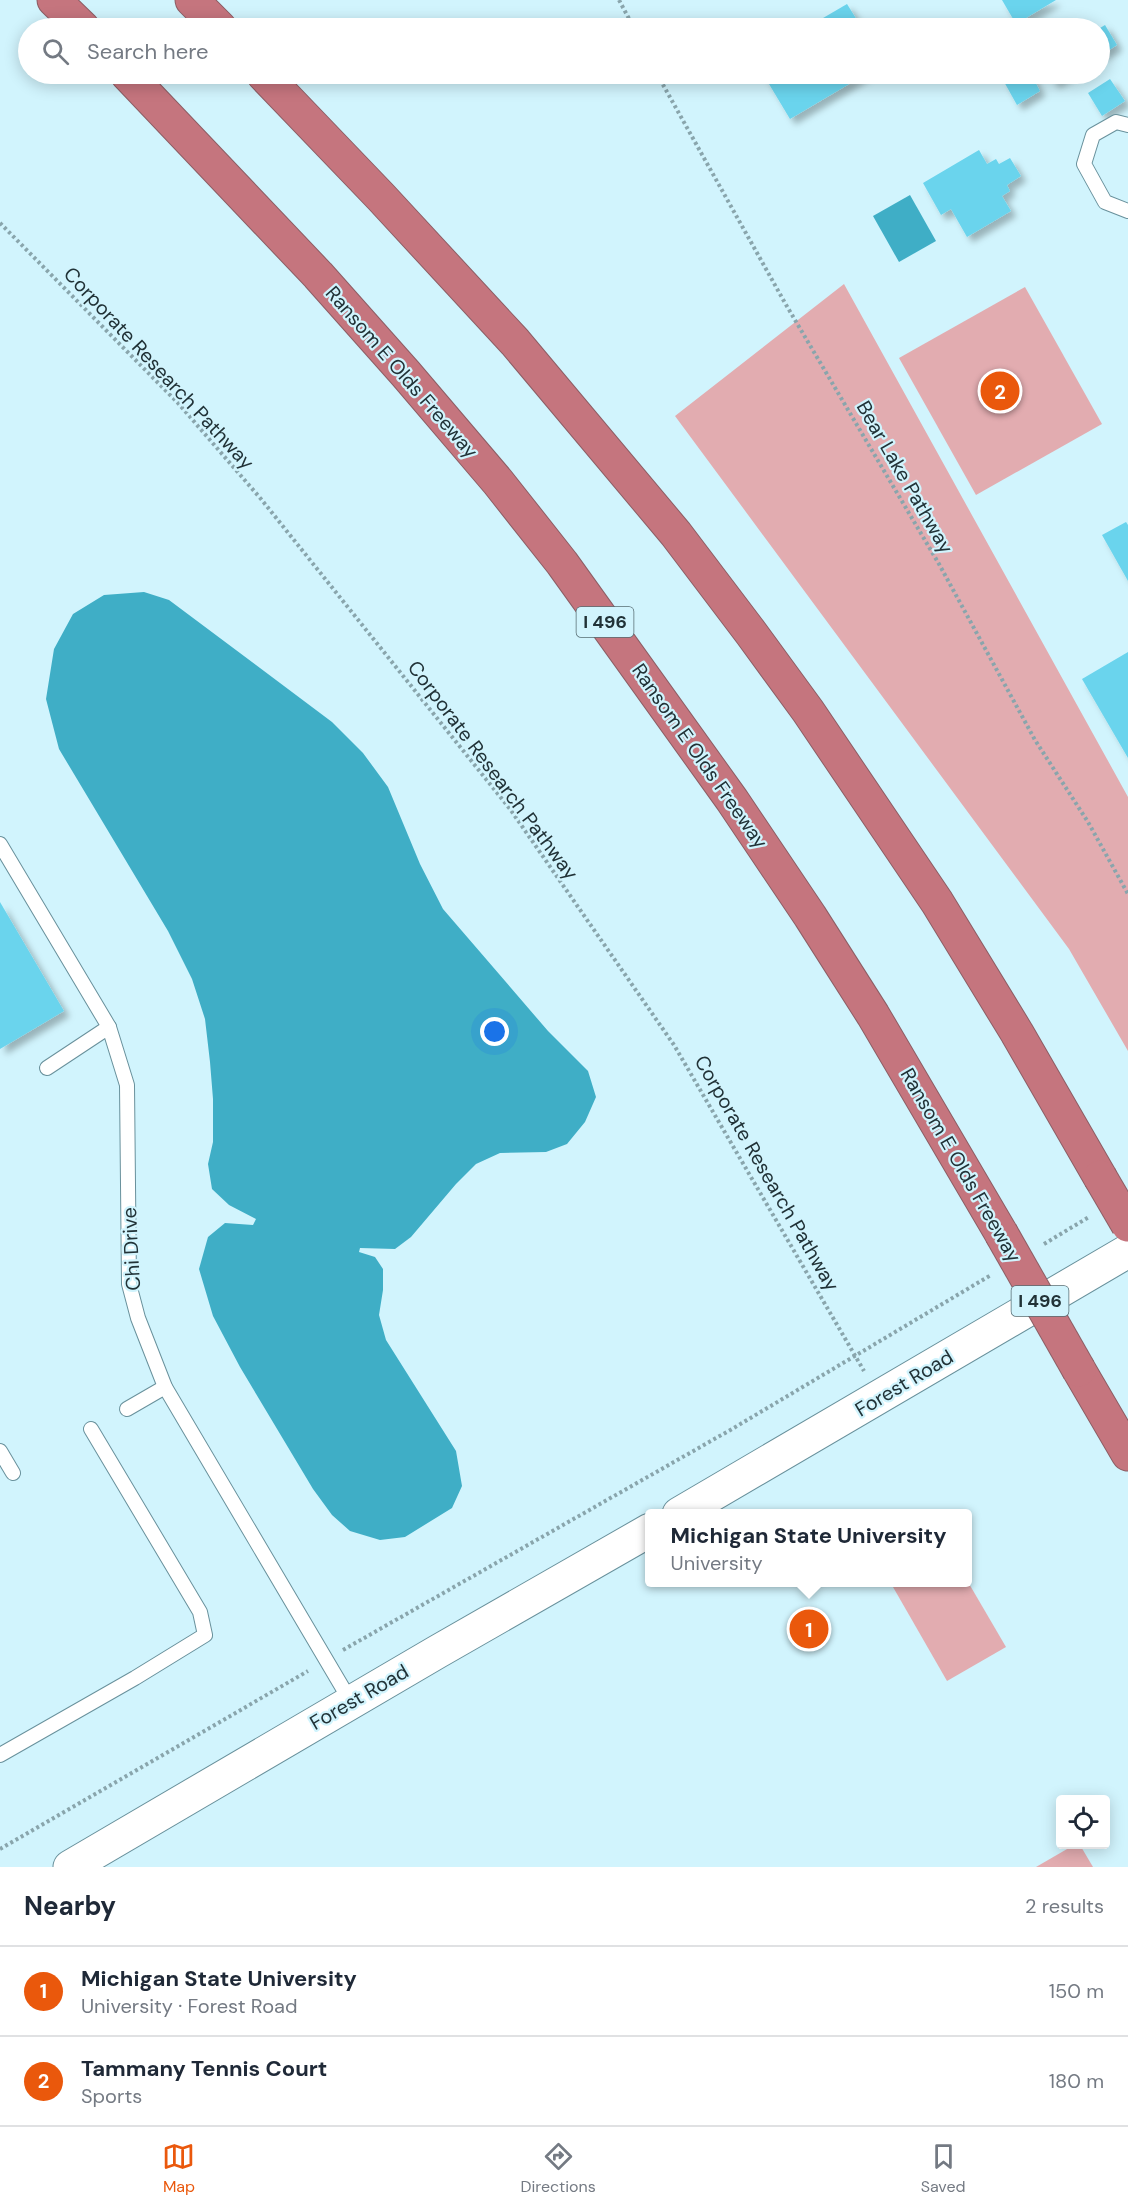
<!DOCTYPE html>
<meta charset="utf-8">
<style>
:root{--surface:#fff;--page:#f6f6f7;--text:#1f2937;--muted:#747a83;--line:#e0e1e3;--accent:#ea580c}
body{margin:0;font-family:"DM Sans",sans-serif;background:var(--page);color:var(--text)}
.controls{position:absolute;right:18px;bottom:18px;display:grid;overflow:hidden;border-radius:6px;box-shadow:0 3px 15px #0003}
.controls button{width:54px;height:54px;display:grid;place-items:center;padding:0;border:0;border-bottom:2px solid var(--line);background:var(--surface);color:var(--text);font:30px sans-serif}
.you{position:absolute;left:495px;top:1032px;width:21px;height:21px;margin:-15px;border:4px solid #fff;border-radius:50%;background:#1a73e8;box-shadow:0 0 0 9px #1a73e833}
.badge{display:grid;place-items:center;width:39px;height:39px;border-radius:50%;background:var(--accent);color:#fff;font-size:20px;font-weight:700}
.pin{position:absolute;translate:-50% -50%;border:3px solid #fff;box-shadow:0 2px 6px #0006}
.popup{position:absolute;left:645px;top:1509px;width:327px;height:78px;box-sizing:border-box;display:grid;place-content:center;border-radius:6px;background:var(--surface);filter:drop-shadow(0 2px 4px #0005);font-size:20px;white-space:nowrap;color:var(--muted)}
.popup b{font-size:22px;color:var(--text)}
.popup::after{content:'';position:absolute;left:50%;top:100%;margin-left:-12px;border:12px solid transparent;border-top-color:var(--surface)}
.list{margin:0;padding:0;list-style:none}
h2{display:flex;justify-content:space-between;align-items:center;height:78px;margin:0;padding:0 24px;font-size:26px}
h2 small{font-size:20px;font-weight:400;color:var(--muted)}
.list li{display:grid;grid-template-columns:39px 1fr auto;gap:18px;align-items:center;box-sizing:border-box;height:90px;padding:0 24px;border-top:2px solid var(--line)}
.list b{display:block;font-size:22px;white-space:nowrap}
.list p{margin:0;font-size:20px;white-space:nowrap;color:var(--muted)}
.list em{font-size:20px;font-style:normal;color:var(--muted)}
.icon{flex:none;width:33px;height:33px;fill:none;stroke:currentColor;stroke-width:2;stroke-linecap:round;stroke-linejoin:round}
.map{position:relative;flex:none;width:1128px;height:1867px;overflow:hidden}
.search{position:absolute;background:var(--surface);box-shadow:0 3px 15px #0003;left:18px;right:18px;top:18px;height:66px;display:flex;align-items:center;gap:15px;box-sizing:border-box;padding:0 21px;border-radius:33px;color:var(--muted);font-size:22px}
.sheet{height:258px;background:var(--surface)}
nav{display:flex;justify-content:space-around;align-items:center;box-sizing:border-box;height:84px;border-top:2px solid var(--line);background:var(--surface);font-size:16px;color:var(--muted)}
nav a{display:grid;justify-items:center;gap:3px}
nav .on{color:var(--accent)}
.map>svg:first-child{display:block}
.green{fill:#e2acb0}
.water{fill:#3faec6}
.building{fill:#6ad4ed;filter:url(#shadow)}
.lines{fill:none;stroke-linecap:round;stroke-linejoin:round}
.service-casing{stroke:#69919c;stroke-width:16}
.tertiary-casing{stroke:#69919c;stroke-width:35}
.motorway-casing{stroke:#8c5e65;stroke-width:35}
.path{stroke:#89a5ac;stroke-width:4;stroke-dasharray:3 3;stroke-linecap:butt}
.service{stroke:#fff;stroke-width:14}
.tertiary{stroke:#fff;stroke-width:33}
.motorway{stroke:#c5757e;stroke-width:33}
.motorway-bridge-casing{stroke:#8c5e65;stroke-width:35;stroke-linecap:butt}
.motorway-bridge{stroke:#c5757e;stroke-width:33}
.labels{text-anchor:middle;stroke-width:4.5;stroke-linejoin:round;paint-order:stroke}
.shield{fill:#d1f4fd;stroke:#566c72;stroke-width:1.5}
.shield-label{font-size:18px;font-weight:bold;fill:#213237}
.street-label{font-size:20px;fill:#213237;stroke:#d1f4fd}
</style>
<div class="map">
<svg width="1128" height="1867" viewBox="0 0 1128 1867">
<defs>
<filter id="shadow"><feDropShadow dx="5.5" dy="5.5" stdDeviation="3" flood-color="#0004"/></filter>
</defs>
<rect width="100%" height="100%" fill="#d1f4fd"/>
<!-- green -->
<g class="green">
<polygon points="844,284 1128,797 1128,1051 1069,949 675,416"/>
<polygon points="1025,287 1102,424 976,495 899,358"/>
<polygon points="968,1582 1006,1647 947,1681 893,1587 902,1583"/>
<polygon points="1080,1845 1093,1867 1036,1867 1074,1845"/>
</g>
<!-- water -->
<g class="water">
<polygon points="910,195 936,241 899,262 873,216"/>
<polygon points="144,592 169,600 332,722 363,753 388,787 420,864 443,909 548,1031 588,1071 596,1097 585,1122 567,1144 546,1152 500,1153 476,1164 456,1184 411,1237 395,1249 360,1248 359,1252 375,1257 383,1269 383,1290 379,1315 386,1340 456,1451 462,1486 452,1508 405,1537 380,1540 350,1531 332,1515 313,1489 240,1367 213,1316 199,1269 208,1237 225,1223 253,1225 256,1219 229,1205 212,1189 208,1164 213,1142 213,1099 210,1062 205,1019 192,979 168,931 59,749 46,699 54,649 73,614 104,595"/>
</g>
<!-- building -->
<g class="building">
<polygon points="1002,0 1056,0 1016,24"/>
<polygon points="847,4 862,28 806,28"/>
<polygon points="1105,25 1117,45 1100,56 1100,28"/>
<polygon points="763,74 866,74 790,119"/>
<polygon points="1014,74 1031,74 1040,91 1017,105 1003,80"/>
<polygon points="1048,74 1070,74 1054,83"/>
<polygon points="1110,79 1125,101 1102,116 1088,93"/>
<polygon points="979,150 987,164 996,159 999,164 1010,158 1021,176 1007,185 1010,191 1002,196 1011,211 967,237 951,209 941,215 923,183"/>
<polygon points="1126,522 1128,525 1128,581 1102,535"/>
<polygon points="1128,652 1128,758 1082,679"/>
<polygon points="0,902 64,1011 0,1049"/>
</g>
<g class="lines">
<defs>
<g id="service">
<polyline points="1128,125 1116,122 1093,135 1084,164 1105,202 1128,211"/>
<polyline points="0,844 109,1027 127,1085 129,1284 138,1318 165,1387 351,1702"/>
<polyline points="47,1068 109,1027"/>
<polyline points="127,1409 165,1387"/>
<polyline points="0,1451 13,1473"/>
<polyline points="0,1755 135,1678 205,1635 200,1612 91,1429"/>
</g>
<g id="tertiary">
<polyline points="679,1514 1128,1251"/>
<polyline points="70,1867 437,1652 650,1530"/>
</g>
<g id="motorway">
<polyline points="54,0 83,28"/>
<polyline points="192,0 220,28"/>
<polyline points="127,74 318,275 406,374 498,482 562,563 732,800 810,916 873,1015 1001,1233"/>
<polyline points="263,74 381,197 515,342 676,534 751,633 808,711 937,902 1017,1033 1100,1177"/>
<polyline points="1079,1370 1128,1454"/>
</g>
</defs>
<!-- service casing -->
<use href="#service" class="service-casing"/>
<!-- tertiary casing -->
<use href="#tertiary" class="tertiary-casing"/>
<!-- motorway casing -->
<use href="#motorway" class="motorway-casing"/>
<!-- path -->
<g class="path">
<polyline points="619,0 634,28"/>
<polyline points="657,74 785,303 939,564 1035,740 1088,822 1128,894"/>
<polyline points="0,223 178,403 261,499 510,809 674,1045 864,1371"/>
<polyline points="1044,1244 1089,1217"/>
<polyline points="343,1650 732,1429 991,1275"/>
<polyline points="0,1849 308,1671"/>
</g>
<!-- service -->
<use href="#service" class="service"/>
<!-- tertiary -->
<use href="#tertiary" class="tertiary"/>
<!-- motorway -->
<use href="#motorway" class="motorway"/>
<defs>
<g id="motorway-bridge">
<polyline points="1100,1177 1128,1225"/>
<polyline points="1001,1233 1079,1370"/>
</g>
</defs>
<!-- motorway-bridge casing -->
<use href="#motorway-bridge" class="motorway-bridge-casing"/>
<!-- motorway-bridge -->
<use href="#motorway-bridge" class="motorway-bridge"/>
</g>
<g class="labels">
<!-- shield labels -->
<g class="shield">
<rect x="576.5" y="607" width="57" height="30" rx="4.5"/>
<rect x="1011.5" y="1286" width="57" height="30" rx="4.5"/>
</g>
<g class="shield-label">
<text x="605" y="628">I 496</text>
<text x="1040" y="1307">I 496</text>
</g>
<!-- street labels -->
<g class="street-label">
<text transform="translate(159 368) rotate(47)" y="7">Corporate Research Pathway</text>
<text transform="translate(402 372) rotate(49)" y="7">Ransom E Olds Freeway</text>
<text transform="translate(905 477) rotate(60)" y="7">Bear Lake Pathway</text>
<text transform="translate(700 756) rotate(55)" y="7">Ransom E Olds Freeway</text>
<text transform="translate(493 770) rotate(53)" y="7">Corporate Research Pathway</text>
<text transform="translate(961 1165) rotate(60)" y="7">Ransom E Olds Freeway</text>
<text transform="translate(767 1173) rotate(60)" y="7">Corporate Research Pathway</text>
<text transform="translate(131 1249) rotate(-93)" y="7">Chi Drive</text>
<text transform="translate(904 1383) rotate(-31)" y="7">Forest Road</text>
<text transform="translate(359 1697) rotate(-30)" y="7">Forest Road</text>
</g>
</g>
</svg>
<div class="controls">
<button><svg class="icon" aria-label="locate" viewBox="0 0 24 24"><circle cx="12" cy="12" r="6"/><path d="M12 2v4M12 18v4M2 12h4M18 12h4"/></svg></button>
</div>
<div class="you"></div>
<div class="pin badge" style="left:809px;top:1629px">1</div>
<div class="popup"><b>Michigan State University</b>University</div>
<div class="pin badge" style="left:1000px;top:391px">2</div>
<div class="search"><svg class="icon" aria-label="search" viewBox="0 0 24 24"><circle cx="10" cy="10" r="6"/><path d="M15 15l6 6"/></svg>Search here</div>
</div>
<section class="sheet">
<h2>Nearby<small>2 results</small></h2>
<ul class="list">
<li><span class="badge">1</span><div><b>Michigan State University</b><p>University · Forest Road</p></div><em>150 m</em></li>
<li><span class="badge">2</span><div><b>Tammany Tennis Court</b><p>Sports</p></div><em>180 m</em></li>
</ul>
</section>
<nav>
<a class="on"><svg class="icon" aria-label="map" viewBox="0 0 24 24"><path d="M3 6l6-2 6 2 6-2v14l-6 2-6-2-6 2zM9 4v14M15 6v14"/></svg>Map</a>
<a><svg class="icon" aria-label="directions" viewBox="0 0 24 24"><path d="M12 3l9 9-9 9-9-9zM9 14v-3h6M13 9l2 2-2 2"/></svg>Directions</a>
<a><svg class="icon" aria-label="saved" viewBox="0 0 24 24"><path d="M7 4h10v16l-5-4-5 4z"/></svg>Saved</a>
</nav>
